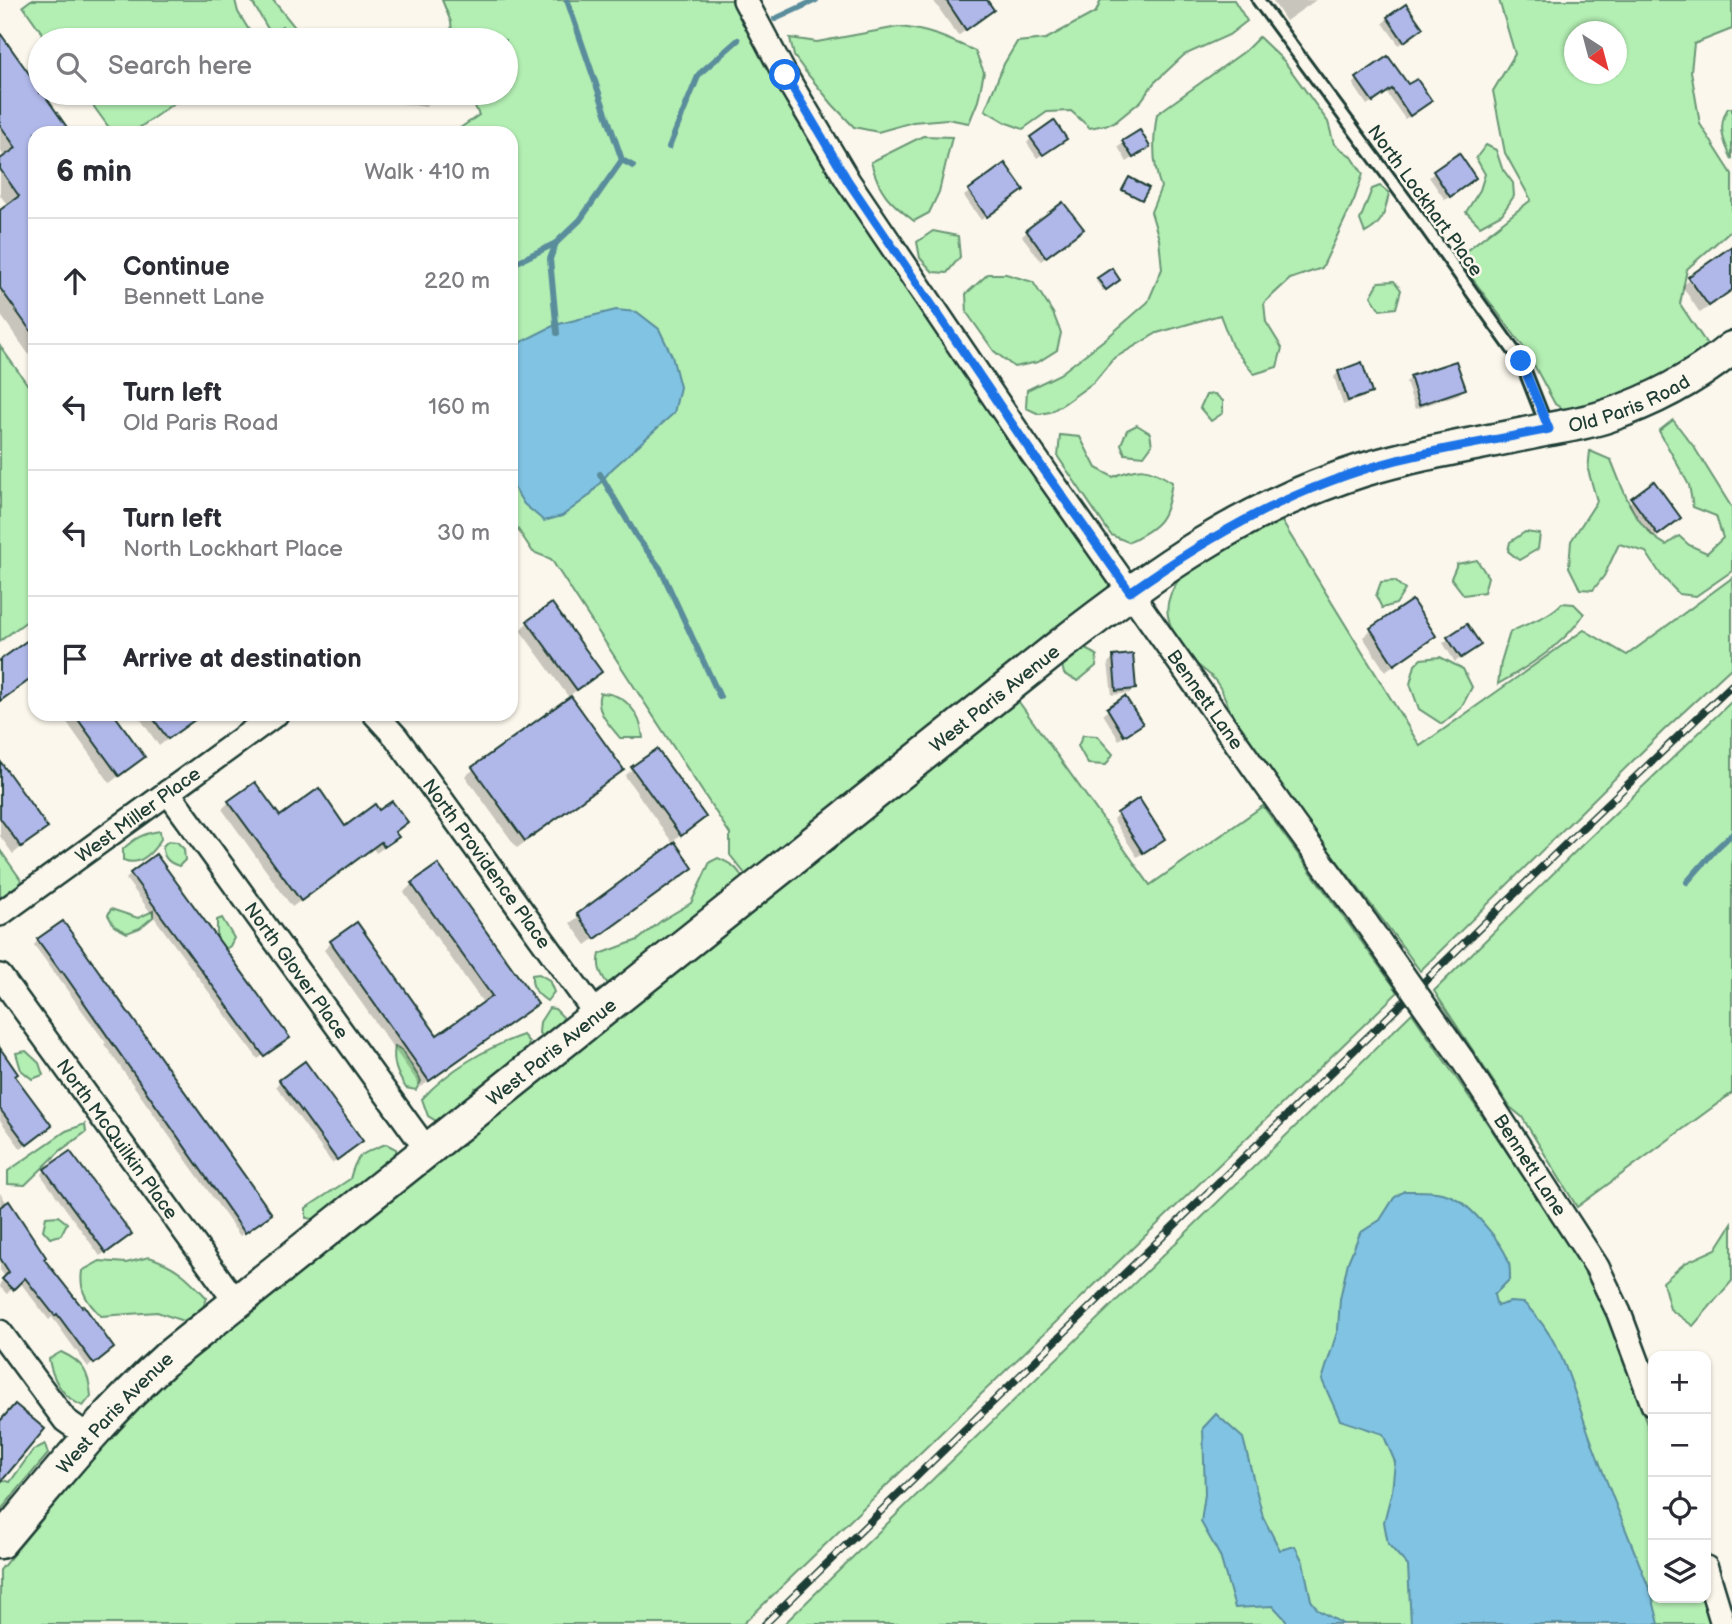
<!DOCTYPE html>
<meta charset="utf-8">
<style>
:root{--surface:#fff;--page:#f2f2f3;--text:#2b2b33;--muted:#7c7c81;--line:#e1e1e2}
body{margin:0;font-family:"Balsamiq Sans",sans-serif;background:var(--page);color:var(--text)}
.controls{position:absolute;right:21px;bottom:21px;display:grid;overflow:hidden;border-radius:14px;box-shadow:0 2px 5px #0004}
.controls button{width:63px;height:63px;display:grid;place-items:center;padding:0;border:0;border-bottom:2px solid var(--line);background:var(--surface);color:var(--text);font:35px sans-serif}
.compass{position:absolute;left:1564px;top:21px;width:63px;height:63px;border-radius:50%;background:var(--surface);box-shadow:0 2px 5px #0004;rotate:144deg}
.stop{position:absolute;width:21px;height:21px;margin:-16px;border:5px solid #1a73e8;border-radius:50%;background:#fff}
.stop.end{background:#1a73e8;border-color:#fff;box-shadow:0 2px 7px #0008}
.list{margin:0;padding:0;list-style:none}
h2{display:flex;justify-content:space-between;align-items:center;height:91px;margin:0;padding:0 28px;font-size:30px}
h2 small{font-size:23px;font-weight:400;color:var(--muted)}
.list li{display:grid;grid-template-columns:46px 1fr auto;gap:21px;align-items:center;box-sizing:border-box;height:126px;padding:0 28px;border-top:2px solid var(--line)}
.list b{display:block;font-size:26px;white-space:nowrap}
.list p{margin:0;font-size:23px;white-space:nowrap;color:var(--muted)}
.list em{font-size:23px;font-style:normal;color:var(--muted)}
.icon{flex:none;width:38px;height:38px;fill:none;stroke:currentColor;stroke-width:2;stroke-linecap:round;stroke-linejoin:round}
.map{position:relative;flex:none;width:1732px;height:1624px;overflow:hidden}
.search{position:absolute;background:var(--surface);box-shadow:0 2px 5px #0004;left:28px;top:28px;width:490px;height:77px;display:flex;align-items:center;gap:18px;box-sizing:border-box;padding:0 24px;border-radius:38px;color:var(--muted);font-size:26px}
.panel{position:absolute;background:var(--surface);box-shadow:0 2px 5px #0004;left:28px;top:126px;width:490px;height:595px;border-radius:21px}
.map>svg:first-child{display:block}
.green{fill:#b3eeb3;stroke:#699674;stroke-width:2;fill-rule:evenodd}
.water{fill:#81c3e2;stroke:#5a8d9c;stroke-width:2}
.shadow{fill:#0003}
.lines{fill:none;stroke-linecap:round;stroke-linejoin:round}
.stream{stroke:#5a8d9c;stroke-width:6}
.building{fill:#b0b8e9;stroke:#1f3d34;stroke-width:2}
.service-casing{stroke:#1f3d34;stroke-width:16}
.minor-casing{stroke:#1f3d34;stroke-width:28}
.secondary-casing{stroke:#1f3d34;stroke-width:37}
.service{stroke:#fbf7ec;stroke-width:10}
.minor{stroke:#fbf7ec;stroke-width:23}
.secondary{stroke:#fbf7ec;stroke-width:32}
.rail-casing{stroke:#1f3d34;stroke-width:8}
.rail{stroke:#fbf7ec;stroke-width:5;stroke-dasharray:16;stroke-linecap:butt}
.minor-bridge-casing{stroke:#1f3d34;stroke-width:28;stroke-linecap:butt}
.minor-bridge{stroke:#fbf7ec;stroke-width:23}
.route{stroke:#1a73e8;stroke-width:9}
.labels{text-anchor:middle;stroke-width:5;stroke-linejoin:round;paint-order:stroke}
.street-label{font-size:19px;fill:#1f3d34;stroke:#fbf7ec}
</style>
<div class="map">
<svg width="1732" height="1624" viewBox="0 0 1732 1624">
<rect width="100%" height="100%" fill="#fbf7ec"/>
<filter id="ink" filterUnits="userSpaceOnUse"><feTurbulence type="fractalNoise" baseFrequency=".0143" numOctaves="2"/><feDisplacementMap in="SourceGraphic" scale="14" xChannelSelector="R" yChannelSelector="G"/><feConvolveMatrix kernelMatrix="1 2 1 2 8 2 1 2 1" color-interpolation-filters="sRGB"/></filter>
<g filter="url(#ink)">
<!-- green -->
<g class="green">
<polygon points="31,0 235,0 238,12 255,40 47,40 23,6"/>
<polygon points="251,0 273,0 302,36 293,40 282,26 271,34"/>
<polygon points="442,0 736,0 1105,572 1109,583 1108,591 750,880 730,855 730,834 551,559 533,552 511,519 511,133 453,133 479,115 469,93 506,93 506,40 453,40 451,22"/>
<polygon points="1101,0 1234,0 1247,21 1229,35 1184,55 1154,83 1141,101 1114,123 1090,128 1071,111 1047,112 1023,129 1007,123 985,110 1004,64 1017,42 1046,39 1096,12"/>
<path d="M1499,0h233v29l-38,15 -3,27 9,53 32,50v55l-45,40 -7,35 32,48 -74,42 -71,18 -12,-8 -28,-52 -70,-94 74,-58 -26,-47 -12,-62 22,-37zM1574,32h42v42h-42z"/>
<path d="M898,27c29,2 51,12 77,24l9,21 -6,29 -9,22 -22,-4 -34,3 -35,10 -24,-5 -21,-22 -28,-34 -11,-15 -4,-18 27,4z"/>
<path d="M1259,37l25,24 44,61 6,22 18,13 11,17 -9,26 -32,68 -32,11 -26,24 2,19 16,26 -5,19 -23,7 -22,-28 -12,-31 -63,18 -44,26 -19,23 -29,21 -15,9 -11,2 -13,-6 1,-18 33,-16 49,-38 39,-34 14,-33 -3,-30 -8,-27 10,-25c-9,-23 -8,-49 -4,-73l88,-63z"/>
<polygon points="84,93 188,93 132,133 113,133"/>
<path d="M1728,108h4v51c-9,-18 -15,-33 -4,-51z"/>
<path d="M923,136l29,1 -13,55 -10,21 -15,8c-25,-19 -35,-29 -43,-59z"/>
<polygon points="1486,145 1496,150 1502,168 1513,183 1514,196 1502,214 1480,226 1466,212 1480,190 1485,174 1476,158"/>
<path d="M1380,186l9,7c-4,20 -6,31 -24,40l-5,-13 12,-31z"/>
<polygon points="933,231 958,236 960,257 947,273 933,272 920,258 917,242"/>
<polygon points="988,274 1006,274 1033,282 1053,313 1061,333 1057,350 1038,362 1014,367 994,351 967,313 966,294"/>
<polygon points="1394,281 1401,290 1396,308 1380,310 1371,296 1379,282"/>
<polygon points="0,346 35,395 35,615 0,641"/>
<polygon points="1215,394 1223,401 1223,413 1211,421 1200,408 1206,395"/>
<path d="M1673,420l21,27 38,61v63l-36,25 -17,-2 -18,-19 -15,-23 -27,-8 -15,32 -11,14 -13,-1 -11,-22 2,-26 26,-40 -9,-31 2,-19 21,9c13,31 23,68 55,85l13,-9 10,9 18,8 16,-15 -7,-22 -23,-9 -4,-22 -30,-54z"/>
<polygon points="1137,425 1150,433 1152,445 1144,456 1125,454 1121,444 1127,430"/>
<path d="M1060,435l20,2 16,31 17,9c26,-11 34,-11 59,5 -6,38 -10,43 -44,60l-17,-7 -53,-78z"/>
<path d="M1278,515l142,231 164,-116 43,25 105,-77v89l-69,64 -243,240c-58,-83 -126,-160 -182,-244 -9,-14 -11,-30 -21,-44 -6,-9 -15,-14 -23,-21 -12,-12 -23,-30 -26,-46 -3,-15 5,-28 13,-40z"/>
<polygon points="1525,532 1540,534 1538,549 1519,560 1508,551 1510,542"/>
<polygon points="1477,560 1488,577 1484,592 1464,595 1451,578 1457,564"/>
<polygon points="1395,581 1405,590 1396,604 1382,608 1376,596 1381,582"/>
<path d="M1562,603l12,1 10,10c-19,30 -55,52 -86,70l3,-22 9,-30c17,-9 40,-15 52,-29z"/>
<polygon points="1085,649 1097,655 1096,666 1078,681 1064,674 1062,665"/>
<polygon points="1440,657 1463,669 1472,687 1461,708 1442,724 1419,709 1410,684 1415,665 1421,659"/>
<path d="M600,693c25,0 41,20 43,45h-23c-10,-13 -26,-27 -20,-45z"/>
<polygon points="1014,695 1150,885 1263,806 1398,992 743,1624 0,1624 0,1570 149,1391"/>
<polygon points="1732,701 1732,1093 1577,1207 1522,1117 1510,1107 1434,991 1582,845"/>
<polygon points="1083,735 1097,736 1113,754 1106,765 1088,764 1078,746"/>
<path d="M160,831l1,8c-8,13 -21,28 -38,21v-11c12,-11 21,-16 37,-18z"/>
<path d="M168,841l9,1 7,7 1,11 -6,6c-10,-3 -17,-9 -16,-20z"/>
<polygon points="0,850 24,884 0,902"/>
<path d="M718,858c11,5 20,9 24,20l-8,13 -115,89 -12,3c-7,-10 -10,-17 -7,-29l38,-14 23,-19 30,-18 19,-41z"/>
<polygon points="111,909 138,918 153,911 153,917 140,928 127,933 114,926 108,915"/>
<polygon points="222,918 234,938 230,946 220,953 212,944 217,936 217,920"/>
<path d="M539,974l10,6 5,12 -7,9c-10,-7 -16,-13 -15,-26z"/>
<polygon points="549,1008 555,1009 563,1017 561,1027 545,1039 539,1033 540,1022"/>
<polygon points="1412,1013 1567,1240 1607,1315 1626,1359 1653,1443 1653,1598 1705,1598 1714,1624 784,1624"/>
<path d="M523,1035l6,7 -2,9 -41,36 -11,1 -5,11 -32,23 -10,-6 -6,-17c26,-29 64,-51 101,-64z"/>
<path d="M395,1046l7,4 19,31 -5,9 -10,-2c-9,-14 -14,-25 -11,-42z"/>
<polygon points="26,1051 39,1063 43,1075 32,1079 21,1070 16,1053"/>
<polygon points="85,1124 86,1132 60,1151 25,1185 8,1184 8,1171 66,1131"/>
<path d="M386,1144l10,5v7l-77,64 -13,-2v-10l44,-29c7,-27 12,-25 36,-35z"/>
<polygon points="58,1216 67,1223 61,1235 50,1238 43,1230 46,1217"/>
<polygon points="1732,1224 1732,1281 1693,1326 1670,1309 1663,1282 1685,1263 1716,1249"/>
<path d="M149,1257c28,9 38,20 58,41l-6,14 -18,9 -26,-9 -56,4c-14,-14 -22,-25 -19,-45l18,-10 26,2z"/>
<path d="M61,1352c22,10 28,20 30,44l-8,10c-20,-8 -31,-27 -34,-47z"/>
<polygon points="45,1444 48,1454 0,1511 0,1479 10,1482 33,1450"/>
</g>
<!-- water -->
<g class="water">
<polygon points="616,310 637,312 659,329 672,356 680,387 674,413 611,470 589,496 562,516 544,521 524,504 511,483 511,347 555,325"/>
<path d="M1404,1191c15,0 35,-1 49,6 17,8 51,47 56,66 1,5 1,11 1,16l-16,16 3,11 13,-4 14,1c38,37 45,75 62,123 20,57 44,113 66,170l7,28h-248l-3,-58 -20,-22 -4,-22 8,-31 3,-29 -12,-28 -43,-14 -18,-40 16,-51 2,-30 8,-37 12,-29 20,-13 14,-22z"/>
<polygon points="1216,1414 1243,1438 1263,1517 1280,1550 1295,1546 1303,1562 1311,1600 1318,1610 1343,1624 1287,1624 1286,1620 1273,1606 1235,1608 1220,1556 1201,1522 1205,1494 1203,1428"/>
</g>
<!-- shadow -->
<g class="shadow">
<polygon points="933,0 985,0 992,10 958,36"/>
<polygon points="1272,0 1316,0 1286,21"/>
<polygon points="1388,18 1416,33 1399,45 1383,23"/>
<polygon points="0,36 69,133 35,133 35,363 0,314 0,212 8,206 0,195 0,162 5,158 0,150"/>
<polygon points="1358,79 1408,87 1425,106 1405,119 1386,92 1367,105 1353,84"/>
<polygon points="402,93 431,93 430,102 425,107 400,103"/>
<polygon points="1139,132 1143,151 1127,162 1118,147"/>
<polygon points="1031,138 1060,143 1037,158 1027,143"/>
<polygon points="1458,155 1474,178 1445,200 1429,177"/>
<polygon points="1005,166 1017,195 981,220 964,196"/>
<polygon points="1063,204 1077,234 1041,261 1022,236"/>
<polygon points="1726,252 1732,260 1732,290 1700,313 1682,286"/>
<polygon points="1098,279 1116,282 1103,291 1096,281"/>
<polygon points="1338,372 1370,392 1365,397 1343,405 1334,377"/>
<polygon points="1411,378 1464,389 1459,394 1415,409 1406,382"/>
<polygon points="1633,499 1674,523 1653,538 1628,504"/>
<polygon points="1412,603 1434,636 1426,644 1385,671 1363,637 1371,630"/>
<polygon points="511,618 516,625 511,630"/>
<polygon points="528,622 600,672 569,696 622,770 517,848 465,776 570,699 520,630"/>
<polygon points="1467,626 1479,645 1455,662 1443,643"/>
<polygon points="1113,658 1135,688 1130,693 1112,695 1108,663"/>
<polygon points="1125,698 1141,724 1119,740 1103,714"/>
<polygon points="61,714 112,714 142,757 110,783"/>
<polygon points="137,714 187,714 192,720 159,746"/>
<polygon points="0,763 46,827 13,854 0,836"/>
<polygon points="632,769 704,817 672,842 691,868 586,945 570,923 674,845 625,776"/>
<polygon points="229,802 279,818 345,828 379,812 406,822 394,833 396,836 389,844 376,853 373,848 292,907 222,809"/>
<polygon points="1118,814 1163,839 1137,857 1113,819"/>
<polygon points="131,874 282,1042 258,1059 126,879"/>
<polygon points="412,884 535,1004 421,1087 324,950 331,943 437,1037 484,1004 404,892"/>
<polygon points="38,940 270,1214 265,1219 240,1236 104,1044 106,1043 34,945"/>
<polygon points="0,1053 50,1126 21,1149 0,1120"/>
<polygon points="280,1081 356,1146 332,1163 276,1086"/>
<polygon points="45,1170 125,1238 100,1256 41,1175"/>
<polygon points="0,1193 44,1256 41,1259 107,1353 88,1367 52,1317 49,1320 19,1281 7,1294 0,1287 0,1283 6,1278 0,1270"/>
</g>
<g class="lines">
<!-- stream -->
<g class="stream">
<polyline points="567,0 622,160 633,166"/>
<polyline points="775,19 816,0"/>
<polyline points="669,147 699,74 738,40"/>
<polyline points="511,265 556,243"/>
<polyline points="557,333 550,259 556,243 580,220 622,160"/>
<polyline points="600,474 637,537 660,568 720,697"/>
<polyline points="1687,882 1716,849 1732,834"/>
</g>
</g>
<!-- building -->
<g class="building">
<polygon points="946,0 987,0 994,10 966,30"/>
<polygon points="1406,4 1423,28 1404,42 1387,17"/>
<polygon points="0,33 40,89 40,93 43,93 71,133 35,133 35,337 0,288 0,210 19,196 0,169 0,159 16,148 0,125"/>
<polygon points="1388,56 1408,84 1417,79 1432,101 1410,116 1392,89 1373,102 1356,78"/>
<polygon points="1054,120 1067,139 1043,155 1030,137"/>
<polygon points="1140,130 1150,147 1133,158 1122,141"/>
<polygon points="1459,153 1476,178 1450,197 1433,171"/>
<polygon points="1005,163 1024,190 987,217 968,190"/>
<polygon points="1129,177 1149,188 1142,200 1122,190"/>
<polygon points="1063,202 1084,229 1046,257 1026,230"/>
<polygon points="1732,246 1732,290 1709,306 1688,277"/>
<polygon points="1112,268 1120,280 1106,290 1097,278"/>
<polygon points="1456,361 1466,389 1419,405 1410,376"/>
<polygon points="1362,362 1372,393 1348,401 1338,371"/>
<polygon points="1654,481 1681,518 1658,535 1631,498"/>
<polygon points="1412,600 1436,636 1394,665 1370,628"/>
<polygon points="552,603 602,672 577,690 527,621"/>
<polygon points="1467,624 1481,645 1461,658 1447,637"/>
<polygon points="35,635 35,676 0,701 0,660"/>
<polygon points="1133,654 1136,689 1116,691 1113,656"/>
<polygon points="571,696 624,770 525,841 472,767"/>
<polygon points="1125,696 1143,724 1124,736 1107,708"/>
<polygon points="74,714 114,714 145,757 119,776"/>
<polygon points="150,714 203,714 168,739"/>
<polygon points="657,749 706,817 681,836 631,767"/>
<polygon points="0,761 48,828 21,847 0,818"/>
<polygon points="255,782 280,816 319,788 345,826 375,804 379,810 392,801 408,822 395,832 399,837 384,847 381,842 301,901 228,801"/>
<polygon points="1139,798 1165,839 1143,853 1117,813"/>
<polygon points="675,842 693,868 595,939 577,914"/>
<polygon points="156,854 290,1038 264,1056 130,873"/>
<polygon points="438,864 538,1004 429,1081 330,941 357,922 437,1035 492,996 411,883"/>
<polygon points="63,921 272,1214 245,1233 62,971 61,972 37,939"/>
<polygon points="0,1048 18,1074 15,1076 52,1126 27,1145 0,1109"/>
<polygon points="305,1061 363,1141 337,1160 279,1080"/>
<polygon points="70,1151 132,1234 106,1253 44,1169"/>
<polygon points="9,1201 46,1257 44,1259 82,1307 84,1306 114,1348 94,1364 57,1314 55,1316 25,1278 13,1290 2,1279 9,1272 0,1258 0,1207"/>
<polygon points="15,1404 45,1429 0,1483 0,1421"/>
</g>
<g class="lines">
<defs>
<polyline id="service" points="1258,0 1411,207 1521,361 1547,427"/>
<g id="minor">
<path id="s1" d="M745,0l40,75 63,106 177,262 268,380 74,101"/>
<path id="s2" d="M375,714l21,23 200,277"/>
<path id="s3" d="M168,792l259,358"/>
<path id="s4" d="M0,914l276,-200"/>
<path id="s5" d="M0,976l236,326"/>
<path id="s6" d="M1462,1059l135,208 22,46 34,91"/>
<polyline points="0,1332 65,1420 89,1437"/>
<polyline points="1706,1568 1723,1624"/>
</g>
<g id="secondary">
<path id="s7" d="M0,1542c54,-64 106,-129 168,-185l889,-709c97,-76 186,-140 306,-178 59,-18 121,-27 181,-40 21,-4 42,-7 63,-14 46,-15 87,-37 125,-68"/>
</g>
</defs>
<!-- service casing -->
<use href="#service" class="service-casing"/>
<!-- minor casing -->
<use href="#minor" class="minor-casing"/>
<!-- secondary casing -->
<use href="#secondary" class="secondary-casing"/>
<!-- service -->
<use href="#service" class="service"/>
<!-- minor -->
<use href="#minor" class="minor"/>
<!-- secondary -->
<use href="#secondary" class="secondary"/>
<defs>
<polyline id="rail" points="765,1624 1577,833 1732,685"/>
</defs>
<!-- rail casing -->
<use href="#rail" class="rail-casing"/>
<!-- rail -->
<use href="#rail" class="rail"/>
<defs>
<polyline id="minor-bridge" points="1367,924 1462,1059"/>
</defs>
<!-- minor-bridge casing -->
<use href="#minor-bridge" class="minor-bridge-casing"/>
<!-- minor-bridge -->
<use href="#minor-bridge" class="minor-bridge"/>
</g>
</g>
<g class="lines" filter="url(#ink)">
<!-- route -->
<path class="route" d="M785,75l63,106 177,262 105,149c84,-59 167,-106 267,-132 50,-13 101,-20 152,-31l-28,-68"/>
</g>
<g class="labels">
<!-- street labels -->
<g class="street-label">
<text transform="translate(1426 200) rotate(54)" y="7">North Lockhart Place</text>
<text dy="7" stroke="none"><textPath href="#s7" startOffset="2018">Old Paris Road</textPath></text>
<text dy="7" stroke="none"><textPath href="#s7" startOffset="1307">West Paris Avenue</textPath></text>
<text dy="7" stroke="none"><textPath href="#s1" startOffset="838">Bennett Lane</textPath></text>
<text dy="7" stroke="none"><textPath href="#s4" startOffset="170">West Miller Place</textPath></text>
<text dy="7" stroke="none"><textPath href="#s2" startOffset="187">North Providence Place</textPath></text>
<text dy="7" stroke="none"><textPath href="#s3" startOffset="220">North Glover Place</textPath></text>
<text dy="7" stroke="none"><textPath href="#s7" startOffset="740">West Paris Avenue</textPath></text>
<text dy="7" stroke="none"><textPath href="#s5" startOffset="201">North McQuilkin Place</textPath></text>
<text dy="7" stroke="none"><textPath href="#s6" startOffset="126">Bennett Lane</textPath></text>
<text dy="7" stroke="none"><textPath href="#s7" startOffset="173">West Paris Avenue</textPath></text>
</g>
</g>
</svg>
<div class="controls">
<button>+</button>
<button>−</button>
<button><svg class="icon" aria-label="locate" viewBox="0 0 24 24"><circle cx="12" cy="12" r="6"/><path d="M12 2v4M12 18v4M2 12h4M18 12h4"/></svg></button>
<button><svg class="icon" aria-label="layers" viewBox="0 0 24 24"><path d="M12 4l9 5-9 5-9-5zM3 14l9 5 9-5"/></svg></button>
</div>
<svg class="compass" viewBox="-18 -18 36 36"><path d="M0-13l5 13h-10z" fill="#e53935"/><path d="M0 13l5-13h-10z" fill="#7c7c81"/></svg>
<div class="stop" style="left:785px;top:75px"></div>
<div class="stop end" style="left:1521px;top:361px"></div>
<div class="search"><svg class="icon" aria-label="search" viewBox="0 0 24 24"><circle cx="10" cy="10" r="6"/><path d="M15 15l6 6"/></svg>Search here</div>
<section class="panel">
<h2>6 min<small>Walk · 410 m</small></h2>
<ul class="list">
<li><svg class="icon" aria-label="ahead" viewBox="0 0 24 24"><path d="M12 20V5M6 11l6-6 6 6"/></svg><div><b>Continue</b><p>Bennett Lane</p></div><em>220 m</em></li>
<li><svg class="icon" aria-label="left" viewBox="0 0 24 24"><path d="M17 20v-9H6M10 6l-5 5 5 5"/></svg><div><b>Turn left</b><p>Old Paris Road</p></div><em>160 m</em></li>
<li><svg class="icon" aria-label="left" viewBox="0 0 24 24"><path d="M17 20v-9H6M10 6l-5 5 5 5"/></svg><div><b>Turn left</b><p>North Lockhart Place</p></div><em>30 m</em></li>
<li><svg class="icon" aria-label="arrive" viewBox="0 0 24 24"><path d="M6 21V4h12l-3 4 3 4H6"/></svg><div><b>Arrive at destination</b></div></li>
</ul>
</section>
</div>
